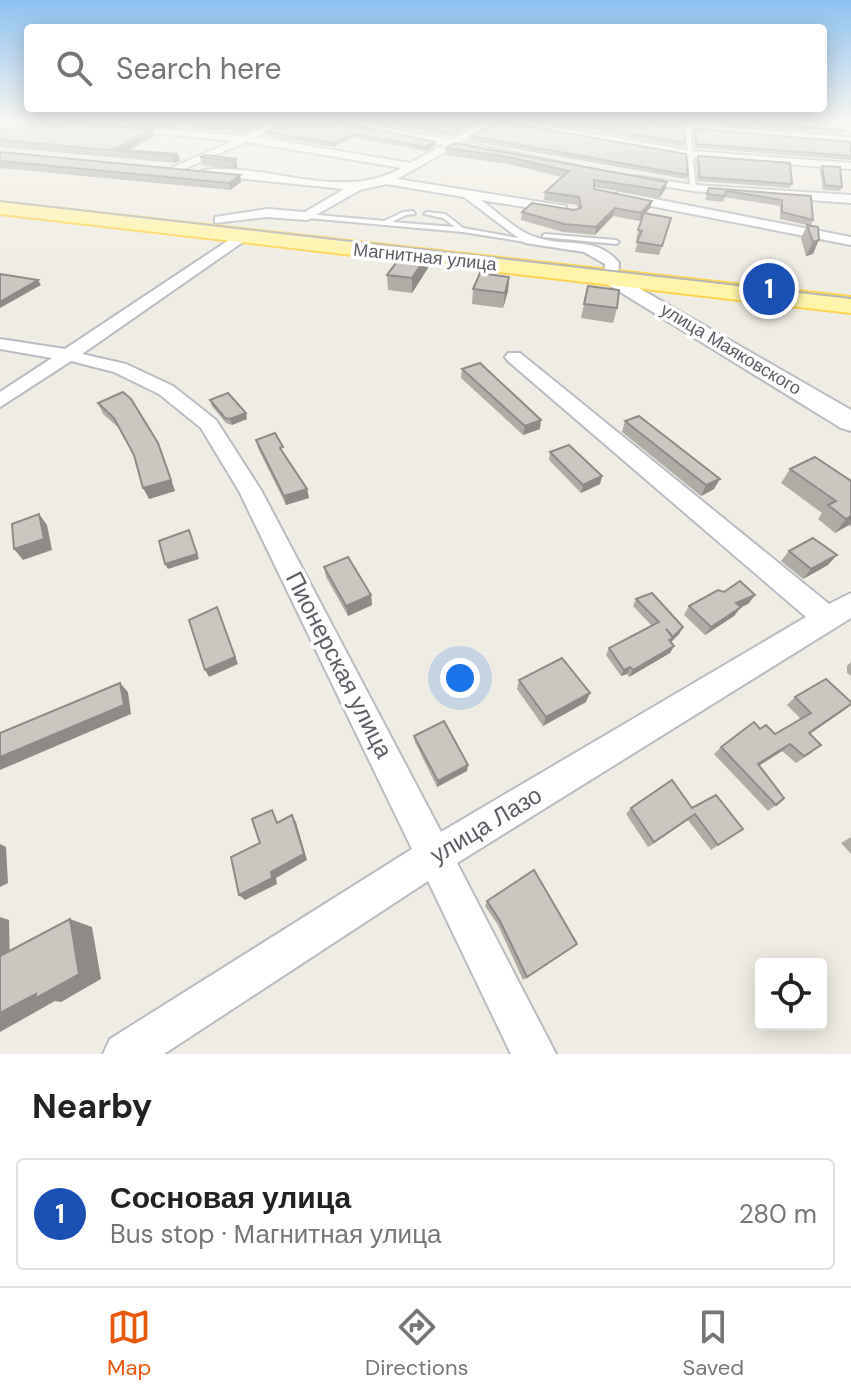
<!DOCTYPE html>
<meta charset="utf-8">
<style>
:root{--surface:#fff;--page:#f2f2f2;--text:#222;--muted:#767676;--line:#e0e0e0;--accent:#ea580c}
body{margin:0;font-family:"DM Sans",sans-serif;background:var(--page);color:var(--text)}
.controls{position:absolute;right:24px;bottom:24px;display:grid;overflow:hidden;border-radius:8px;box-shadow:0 4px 20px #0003}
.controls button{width:72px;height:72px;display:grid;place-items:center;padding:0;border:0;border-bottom:2px solid var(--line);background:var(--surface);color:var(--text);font:40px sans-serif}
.you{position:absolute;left:460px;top:678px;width:28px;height:28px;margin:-20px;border:6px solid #fff;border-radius:50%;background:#1a73e8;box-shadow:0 0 0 12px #1a73e833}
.badge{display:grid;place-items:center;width:52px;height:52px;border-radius:50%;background:var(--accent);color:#fff;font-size:26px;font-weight:700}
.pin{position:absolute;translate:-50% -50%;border:4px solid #fff;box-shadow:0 2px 8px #0006}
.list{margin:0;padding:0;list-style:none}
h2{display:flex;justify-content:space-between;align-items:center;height:104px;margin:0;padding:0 32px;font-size:34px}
h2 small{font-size:26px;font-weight:400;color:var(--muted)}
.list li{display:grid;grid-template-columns:52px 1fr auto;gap:24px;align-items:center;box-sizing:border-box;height:112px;margin:0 16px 16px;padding:0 16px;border:2px solid var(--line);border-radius:8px}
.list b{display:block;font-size:30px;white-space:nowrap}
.list p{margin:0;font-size:26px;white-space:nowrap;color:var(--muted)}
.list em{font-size:26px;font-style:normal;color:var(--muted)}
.icon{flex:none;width:44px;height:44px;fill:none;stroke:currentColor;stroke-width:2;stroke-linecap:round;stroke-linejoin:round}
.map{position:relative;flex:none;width:851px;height:1054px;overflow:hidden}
.search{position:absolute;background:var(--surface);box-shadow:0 4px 20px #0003;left:24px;right:24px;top:24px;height:88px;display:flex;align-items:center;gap:20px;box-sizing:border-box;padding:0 28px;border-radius:8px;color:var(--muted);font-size:30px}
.sheet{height:232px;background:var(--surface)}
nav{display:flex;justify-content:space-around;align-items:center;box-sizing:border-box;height:112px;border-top:2px solid var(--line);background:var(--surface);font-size:22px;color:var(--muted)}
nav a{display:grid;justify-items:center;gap:4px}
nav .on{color:var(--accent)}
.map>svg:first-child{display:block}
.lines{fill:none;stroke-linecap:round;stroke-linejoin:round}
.service-casing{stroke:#b8bbc1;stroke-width:4}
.minor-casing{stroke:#b8bbc1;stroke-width:4}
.secondary-casing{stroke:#b9bcc3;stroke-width:4}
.primary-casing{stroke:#fed34e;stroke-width:4}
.service{fill:#fff;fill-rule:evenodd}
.minor{fill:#fff;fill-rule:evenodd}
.secondary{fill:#fff;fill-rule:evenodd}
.primary{fill:#fff4a9;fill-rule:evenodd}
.tram{stroke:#b5b6b6;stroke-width:2}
.wall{fill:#afaba5}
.shaded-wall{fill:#8e8b86}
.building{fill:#cbc7c0;stroke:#8e8b86;stroke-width:2}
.labels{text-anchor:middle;stroke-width:7;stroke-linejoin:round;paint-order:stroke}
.far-street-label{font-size:18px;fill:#5b5f65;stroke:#fff}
.near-street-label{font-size:24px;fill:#5b5f65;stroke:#fff}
</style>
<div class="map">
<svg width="851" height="1054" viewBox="0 0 851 1054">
<rect width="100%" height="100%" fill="#efede3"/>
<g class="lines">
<defs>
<g id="service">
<polygon points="688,126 690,127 696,188 693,190 690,188 686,127"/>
<polygon points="413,211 415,214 406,215 392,222 455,227 443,218 424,214 427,212 445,214 463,228 535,241 532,243 463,232 307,218 304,216 307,214 384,221 403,212"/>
<polygon points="545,234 616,240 619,242 616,244 543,237 543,235"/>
</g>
<g id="minor">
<path d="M277,121h12l-32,16 153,26 34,-18 -113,-24h19l101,19 35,-19h32l174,30 159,12v6l-159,-12 -195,-35 -35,20 119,25 -5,3 -122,-23 -57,32 169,27v6l-4,1 -81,-13c18,13 36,32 57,38 29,9 60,-2 81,25l-1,15 -7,4 -7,-4 1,-14 -21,-12 -59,-9 -61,-46 -78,-13 -26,6 -53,30 -40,-3 -52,6v-6l52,-8 38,3 39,-23 -137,-14 -5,-3 1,-2c66,-8 135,33 199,-2l-156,-26 -69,30 -4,-1v-4l60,-26 -116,-12 5,-3 122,10z"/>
<polygon points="644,121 851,137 851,143 698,131"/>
<polygon points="636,176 693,185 851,195 851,203 693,191 632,181 632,177"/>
<polygon points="619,192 851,237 851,245 615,199 613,196"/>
<polygon points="238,234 250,237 82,354 126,364 173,386 216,420 261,490 441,832 806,617 508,361 505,357 508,353 520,353 829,604 851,593 851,618 457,863 556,1054 511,1054 428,881 164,1054 103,1054 110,1039 412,849 239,491 201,428 159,394 114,372 71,361 0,407 0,392 52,358 0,349 0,339 65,349"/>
</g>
<polygon id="secondary" points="611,272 851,410 851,431 841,428 604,282 600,278"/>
<polygon id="primary" points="0,202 851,297 851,313 0,214"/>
</defs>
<!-- service casing -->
<use href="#service" class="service-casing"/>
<!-- minor casing -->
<use href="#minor" class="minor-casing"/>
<!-- secondary casing -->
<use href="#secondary" class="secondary-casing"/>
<!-- primary casing -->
<use href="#primary" class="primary-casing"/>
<!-- service -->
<use href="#service" class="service"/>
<!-- minor -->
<use href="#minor" class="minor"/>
<!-- secondary -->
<use href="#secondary" class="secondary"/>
<!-- primary -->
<use href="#primary" class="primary"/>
<!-- tram -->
<polyline class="tram" points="0,201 851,298"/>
</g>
<!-- wall -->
<g class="wall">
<polygon points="0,121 155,136 128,150 178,154 180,161 175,163 0,147"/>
<polygon points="108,121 177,121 178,125 173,127"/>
<polygon points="201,121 269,121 243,133 191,128 190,125"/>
<polygon points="287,121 435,146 426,151 353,138 333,147 267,136 266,132"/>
<polygon points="368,121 479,121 451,137"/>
<polygon points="537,121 650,121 685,143 684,147"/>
<polygon points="681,121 715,121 714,123"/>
<polygon points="719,121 744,121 844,130 842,133 718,124"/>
<polygon points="695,129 851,142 851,160 695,148 694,133"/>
<polygon points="471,136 688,175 686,179 471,141"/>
<polygon points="446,148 667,182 665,190 659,198 594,187 594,189 652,201 650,208 645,213 671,218 659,255 635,252 638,240 636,239 643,216 639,221 613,216 595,235 563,232 521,220 522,212 574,210 578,209 577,205 544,200 545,192 562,177 508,164 446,155"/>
<polygon points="0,152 241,182 230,190 0,168"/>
<polygon points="698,156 792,184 790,188 698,181 696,160"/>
<polygon points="200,157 236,159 237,167 234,169 202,165"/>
<polygon points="822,166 842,187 840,191 823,190 820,170"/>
<polygon points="709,188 811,196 813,220 811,225 818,227 813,254 806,256 801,238 807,225 780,219 780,206 725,197 723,202 705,200"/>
<polygon points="428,268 412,293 388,290 387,275"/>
<polygon points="509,277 508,291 503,308 472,304 473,289"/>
<polygon points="588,286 617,308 613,323 581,318"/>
<polygon points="462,369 540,429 523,435 461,378"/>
<polygon points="210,400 247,419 232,425 226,423 212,406"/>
<polygon points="98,403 158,443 175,491 149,499 135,458 119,428 103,414"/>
<polygon points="625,421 714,489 701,496 622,432"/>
<polygon points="256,440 285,456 307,489 309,498 286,505 258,448"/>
<polygon points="550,452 602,476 600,484 581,493 549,460"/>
<polygon points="790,469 851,481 851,527 849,525 835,533 818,519 822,513 781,483"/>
<polygon points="789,551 828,565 803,579 781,561"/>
<polygon points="324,567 371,595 372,605 348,616 326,577"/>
<polygon points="724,592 755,595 748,604 741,607 734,616 705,635 684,615 689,606"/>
<polygon points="636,599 683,627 679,634 671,642 674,646 670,653 629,677 627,674 621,676 606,655 609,648 652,626 633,606"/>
<polygon points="851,662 851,676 847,673 847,666"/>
<polygon points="519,680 586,702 543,726 517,689"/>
<polygon points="795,697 851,705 810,733 813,752 796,763 782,751 759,766 776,805 768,811 714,754 721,747 760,729 775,734 801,719 787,705"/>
<polygon points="414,736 467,771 437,787 415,742"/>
<polygon points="631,808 692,808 743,829 711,850 688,820 648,847 626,814"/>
<polygon points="851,837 851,854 841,843"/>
<polygon points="487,901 577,944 523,980 498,925 485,906"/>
</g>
<!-- shaded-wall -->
<g class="shaded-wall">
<polygon points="172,121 177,121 178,125 173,127"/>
<polygon points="260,121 269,121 243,133 243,129"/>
<polygon points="473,121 479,121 451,137 452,133"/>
<polygon points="153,130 155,136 125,152 114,149"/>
<polygon points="353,134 353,138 333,147 332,143"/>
<polygon points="435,142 435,146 426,151 426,147"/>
<polygon points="178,154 180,161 175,163 173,156"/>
<polygon points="236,159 237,167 234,169 233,161"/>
<polygon points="240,175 241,182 230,190 229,183"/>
<polygon points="667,182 665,190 659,198 661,190"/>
<polygon points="652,201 650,208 639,221 641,213"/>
<polygon points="615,208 613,216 595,235 596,227"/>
<polygon points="819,240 813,254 806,256 813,242"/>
<polygon points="428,254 428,268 412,293 412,278"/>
<polygon points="509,277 508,291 503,308 505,293"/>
<polygon points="38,280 41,285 0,308 0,302"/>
<polygon points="246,413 247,419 232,425 230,419"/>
<polygon points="541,420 540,429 523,435 525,426"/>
<polygon points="158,443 175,491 149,499 143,488"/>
<polygon points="602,476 600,484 581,493 583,485"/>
<polygon points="720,479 714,489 701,496 706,485"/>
<polygon points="307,489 309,498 286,505 284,496"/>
<polygon points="39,514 47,525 52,550 23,560 14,549"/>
<polygon points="851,516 851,522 849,525 835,533 846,519"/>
<polygon points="189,530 199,559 168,569 165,564"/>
<polygon points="837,555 828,565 803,579 811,569"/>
<polygon points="371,595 372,605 348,616 346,606"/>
<polygon points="755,595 748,604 730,612 736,603"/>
<polygon points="217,607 238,664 209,677 205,670"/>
<polygon points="741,607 734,616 705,635 711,627"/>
<polygon points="683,627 679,634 670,643 669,640"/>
<polygon points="674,646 670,653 629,677 633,670"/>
<polygon points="630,667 627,674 621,676 624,670"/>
<polygon points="120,683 128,692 131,714 0,770 0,757"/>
<polygon points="590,693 586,702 543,726 546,717"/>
<polygon points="851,704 843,711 801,740 809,733"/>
<polygon points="790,744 782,751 750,771 758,764"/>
<polygon points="468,765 467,771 437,787 438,781"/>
<polygon points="695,814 688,820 648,847 654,842"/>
<polygon points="292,815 296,822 307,860 276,878 277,884 245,900 239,895 271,872"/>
<polygon points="0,844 6,847 8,883 0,887"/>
<polygon points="0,917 9,920 10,971 0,969"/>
<polygon points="70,919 92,927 101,979 61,1002 55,1001 0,1032 0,1013"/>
</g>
<!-- building -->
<g class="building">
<polygon points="0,121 65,121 153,130 114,149 178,154 173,156 0,140"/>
<polygon points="201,121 260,121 243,129 190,125"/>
<polygon points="287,121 335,121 435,142 426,147 353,134 332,143 266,132"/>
<polygon points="388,121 473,121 452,133"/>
<polygon points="499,121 686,154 688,175 471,136"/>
<polygon points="559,121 650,121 684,128 685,143"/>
<polygon points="733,121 744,121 844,130"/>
<polygon points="695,129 851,142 851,156 696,144"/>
<polygon points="455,143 667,182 661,190 594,180 594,189 652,201 641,213 615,208 596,227 564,224 522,212 532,203 574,210 581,208 579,197 545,192 569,171 508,157 446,148"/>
<polygon points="0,152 240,175 229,183 0,161"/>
<polygon points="206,155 236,159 233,161 200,157"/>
<polygon points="698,156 790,163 792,184 700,177"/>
<polygon points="822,166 840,167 842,187 825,185"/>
<polygon points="709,188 811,196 813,220 782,212 782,200 726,191 725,196 707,194"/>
<polygon points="644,213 671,218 662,246 637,242 642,231 638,230"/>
<polygon points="807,225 818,227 819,240 813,242"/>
<polygon points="405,251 428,254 412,278 387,275"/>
<polygon points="480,273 509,277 505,293 473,289"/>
<polygon points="0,274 38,280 0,302"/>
<polygon points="588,286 619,290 617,308 584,304"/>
<polygon points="480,363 541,420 525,426 462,369"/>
<polygon points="123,392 131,399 158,443 171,480 143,488 134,455 114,418 98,403"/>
<polygon points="228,393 246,413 230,419 225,418 210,400"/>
<polygon points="639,416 720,479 706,485 625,421"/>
<polygon points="275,433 283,447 280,448 307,489 284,496 256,440"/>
<polygon points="569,445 602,476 583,485 550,452"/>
<polygon points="815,457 851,481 851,516 846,519 828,505 836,501 790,469"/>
<polygon points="39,514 44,539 14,549 12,524"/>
<polygon points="189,530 197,554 165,564 159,541"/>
<polygon points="813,538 837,555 811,569 789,551"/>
<polygon points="348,557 371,595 346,606 324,567"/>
<polygon points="740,581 755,595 736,603 741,607 711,627 689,606 718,590 724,592"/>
<polygon points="652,593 683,627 673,637 666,629 673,638 669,640 674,646 633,670 630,667 624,670 609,648 659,622 636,599"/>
<polygon points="217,607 235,657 205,670 189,620"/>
<polygon points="562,658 590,693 546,717 519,680"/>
<polygon points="826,679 851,702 851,704 809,733 821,745 804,756 790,744 758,764 784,798 776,805 721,747 754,722 760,729 766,725 775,734 811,713 795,697"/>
<polygon points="120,683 124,705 0,757 0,733"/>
<polygon points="444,721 468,765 438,781 414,736"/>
<polygon points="672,780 692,808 716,795 743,829 718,845 695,814 654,842 631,808"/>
<polygon points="272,810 277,823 292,815 304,854 271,872 272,878 239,895 231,857 260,843 252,819"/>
<polygon points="534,870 577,944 527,977 500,921 487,901"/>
<polygon points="70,919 79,974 36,998 36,994 0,1013 0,956"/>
</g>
<!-- sky -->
<linearGradient id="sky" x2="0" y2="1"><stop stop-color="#8dc1f1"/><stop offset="0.45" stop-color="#f8f7f2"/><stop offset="1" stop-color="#f8f7f2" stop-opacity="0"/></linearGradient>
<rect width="851" height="269" fill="url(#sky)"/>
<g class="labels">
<!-- far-street labels -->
<g class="far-street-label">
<text transform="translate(425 257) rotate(6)" y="6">Магнитная улица</text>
<text transform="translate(731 349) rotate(31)" y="6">улица Маяковского</text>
</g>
<!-- near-street labels -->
<g class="near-street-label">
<text transform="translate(339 665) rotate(63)" y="8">Пионерская улица</text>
<text transform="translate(486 825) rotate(-31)" y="8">улица Лазо</text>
</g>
</g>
</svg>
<div class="controls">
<button><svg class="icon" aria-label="locate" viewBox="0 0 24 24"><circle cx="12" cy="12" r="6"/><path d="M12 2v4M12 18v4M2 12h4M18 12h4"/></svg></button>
</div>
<div class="you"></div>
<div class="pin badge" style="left:769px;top:289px;background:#1a4fb4">1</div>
<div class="search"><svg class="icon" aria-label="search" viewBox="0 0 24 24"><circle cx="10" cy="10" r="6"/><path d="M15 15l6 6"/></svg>Search here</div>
</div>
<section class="sheet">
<h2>Nearby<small></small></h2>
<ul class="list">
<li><span class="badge" style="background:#1a4fb4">1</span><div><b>Сосновая улица</b><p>Bus stop · Магнитная улица</p></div><em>280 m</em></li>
</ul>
</section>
<nav>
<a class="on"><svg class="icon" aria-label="map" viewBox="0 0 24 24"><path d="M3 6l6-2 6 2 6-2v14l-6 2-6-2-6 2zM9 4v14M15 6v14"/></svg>Map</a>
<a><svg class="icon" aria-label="directions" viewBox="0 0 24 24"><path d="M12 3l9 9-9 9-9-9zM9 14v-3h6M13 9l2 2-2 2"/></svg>Directions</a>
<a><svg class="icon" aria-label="saved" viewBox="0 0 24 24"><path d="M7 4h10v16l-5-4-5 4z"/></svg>Saved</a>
</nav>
